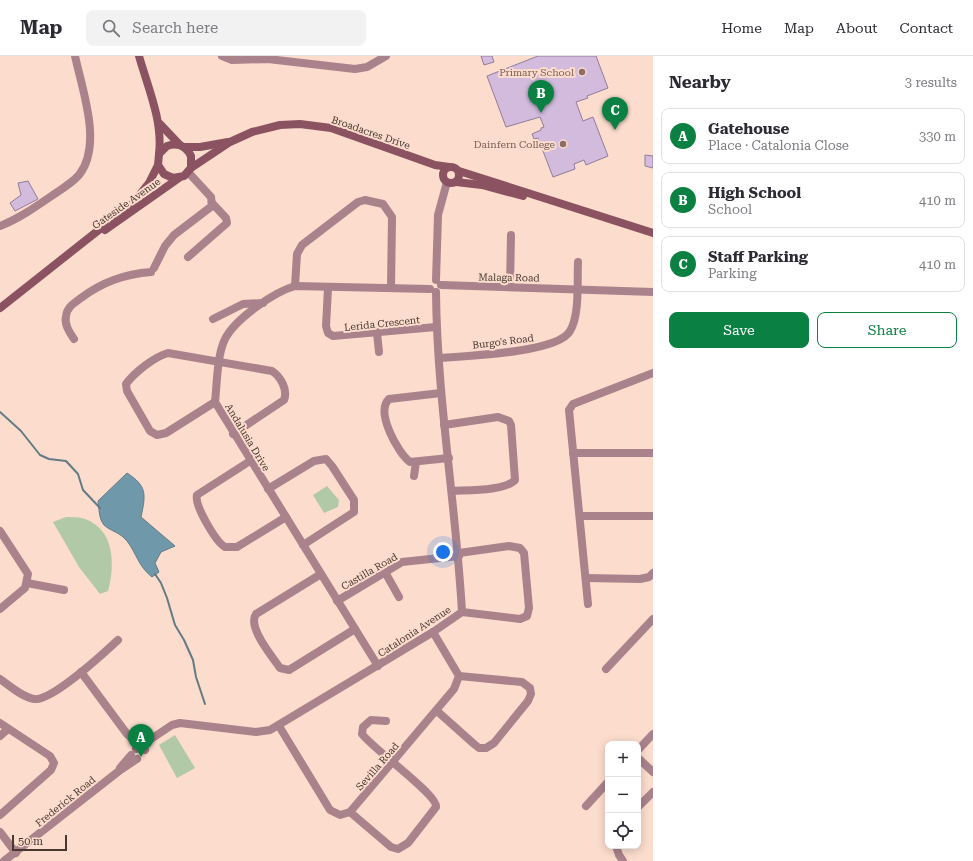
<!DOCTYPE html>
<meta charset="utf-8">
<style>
:root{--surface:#fff;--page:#f2f2f3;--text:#2b2b33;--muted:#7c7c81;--line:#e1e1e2;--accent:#0b8043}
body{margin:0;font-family:"Roboto Serif",serif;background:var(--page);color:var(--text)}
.controls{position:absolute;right:12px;bottom:12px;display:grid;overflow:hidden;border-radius:8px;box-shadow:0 2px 10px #0003}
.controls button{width:36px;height:36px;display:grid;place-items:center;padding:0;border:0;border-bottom:1px solid var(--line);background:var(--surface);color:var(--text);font:20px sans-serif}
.scale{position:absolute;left:12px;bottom:10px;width:55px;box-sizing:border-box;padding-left:4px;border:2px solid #46372f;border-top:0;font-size:11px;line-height:14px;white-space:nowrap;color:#46372f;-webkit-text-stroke:3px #fbdccd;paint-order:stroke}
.you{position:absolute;left:443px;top:496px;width:14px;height:14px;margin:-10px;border:3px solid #fff;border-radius:50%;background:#1a73e8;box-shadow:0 0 0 6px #1a73e833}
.badge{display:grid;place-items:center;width:26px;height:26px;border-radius:50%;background:var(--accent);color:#fff;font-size:13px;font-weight:700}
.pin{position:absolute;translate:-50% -33px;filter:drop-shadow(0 1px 2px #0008)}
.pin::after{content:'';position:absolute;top:21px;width:14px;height:12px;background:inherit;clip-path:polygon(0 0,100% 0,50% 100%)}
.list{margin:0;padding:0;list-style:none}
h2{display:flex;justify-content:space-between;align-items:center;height:52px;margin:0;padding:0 16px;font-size:17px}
h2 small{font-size:13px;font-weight:400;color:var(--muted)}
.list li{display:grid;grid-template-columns:26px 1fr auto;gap:12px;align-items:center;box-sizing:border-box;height:56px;margin:0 8px 8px;padding:0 8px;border:1px solid var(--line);border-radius:8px}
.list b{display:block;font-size:15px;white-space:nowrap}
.list p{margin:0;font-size:13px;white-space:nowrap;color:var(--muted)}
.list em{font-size:13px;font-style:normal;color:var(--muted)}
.actions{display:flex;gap:8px;padding:12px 16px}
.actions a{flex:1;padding:9px 0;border:1px solid var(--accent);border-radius:8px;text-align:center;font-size:14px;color:var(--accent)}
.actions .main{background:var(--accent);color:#fff}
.icon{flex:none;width:22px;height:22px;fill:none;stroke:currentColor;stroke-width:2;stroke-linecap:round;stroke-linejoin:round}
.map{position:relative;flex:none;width:653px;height:805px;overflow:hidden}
header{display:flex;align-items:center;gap:24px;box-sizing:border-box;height:56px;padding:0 20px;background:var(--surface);border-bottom:1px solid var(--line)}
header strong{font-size:19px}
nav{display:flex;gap:22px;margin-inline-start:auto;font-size:14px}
.search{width:280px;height:36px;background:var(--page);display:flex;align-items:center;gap:10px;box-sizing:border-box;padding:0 14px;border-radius:8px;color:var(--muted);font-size:15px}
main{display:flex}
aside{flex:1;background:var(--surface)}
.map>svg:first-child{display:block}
.green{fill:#b2c9a8}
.water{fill:#6f98aa;stroke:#637b85}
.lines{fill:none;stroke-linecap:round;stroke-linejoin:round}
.stream{stroke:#637b85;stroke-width:2}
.building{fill:#d2bbdc;stroke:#917d9b}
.street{stroke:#aa828b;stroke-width:8}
.secondary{stroke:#8b5361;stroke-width:8}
.education-dot{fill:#8d6e63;stroke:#fbdccd;stroke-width:1.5}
.labels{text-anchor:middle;stroke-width:4;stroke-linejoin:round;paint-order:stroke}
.education-label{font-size:10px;fill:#785e54;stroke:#fbdccd;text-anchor:end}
.street-label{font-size:10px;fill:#46372f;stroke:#fbdccd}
</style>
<header>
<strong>Map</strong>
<div class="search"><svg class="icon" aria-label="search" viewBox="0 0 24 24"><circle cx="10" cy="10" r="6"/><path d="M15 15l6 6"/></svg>Search here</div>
<nav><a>Home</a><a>Map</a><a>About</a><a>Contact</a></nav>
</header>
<main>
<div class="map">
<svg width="653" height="805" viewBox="0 0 653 805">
<rect width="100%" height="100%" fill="#fbdccd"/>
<!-- green -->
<g class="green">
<polygon points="327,430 339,444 338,451 324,457 313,439"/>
<path d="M66,461c6,0 13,0 19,2 30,11 30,46 23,72l-8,3 -21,-27 -26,-45z"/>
<polygon points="175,679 195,712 177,722 159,689"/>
</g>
<!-- water -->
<path class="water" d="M127,417c20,13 19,21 14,44l34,29 -14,6 -6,11 4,9 -7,5c-14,-11 -15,-23 -25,-36 -7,-9 -17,-10 -23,-16 -5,-6 -5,-16 -6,-24z"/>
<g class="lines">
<!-- stream -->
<g class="stream">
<polyline points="0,356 21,375 40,399 49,403 66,405 78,418 83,434 100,452"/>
<polyline points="155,518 161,527 167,542 175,569 184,584 193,604 196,621 205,648"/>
</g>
</g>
<!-- building -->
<g class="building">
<polygon points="481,0 492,0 494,6 484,9"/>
<polygon points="538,0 596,0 608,32 587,40 588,42 576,46 583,65 593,61 608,100 586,109 584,104 574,108 575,113 553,121 538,82 534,83 532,78 541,74 541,72 544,71 540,61 506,71 487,20"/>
<polygon points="645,99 653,100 653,112 645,110"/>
<polygon points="28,125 38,143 15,155 10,147 21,139 18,127"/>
</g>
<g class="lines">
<!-- street -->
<g class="street">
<polyline points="222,0 232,4 268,3 355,13 367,11 386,0"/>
<path d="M0,170c18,-7 34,-18 50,-29 10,-7 21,-13 29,-22 24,-30 3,-86 -4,-119"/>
<polyline points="188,201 227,167 226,162 212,147"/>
<polyline points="154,212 165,190 174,179 212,150 211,141 188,116"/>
<polyline points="436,224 438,159 447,126"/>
<polyline points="441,229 653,236"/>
<polyline points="295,230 297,198 302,189 358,146 365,144 383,148 392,161 391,232"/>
<polyline points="510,231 511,179"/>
<polyline points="328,232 326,270 328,277 333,280 436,271"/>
<path d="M436,236c1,107 20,213 26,320"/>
<polyline points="213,263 243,248 263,247"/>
<polyline points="377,277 379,296"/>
<path d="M74,283c-4,-6 -10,-14 -8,-23 1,-9 8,-13 15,-18 21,-16 43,-24 70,-26"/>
<path d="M439,302c25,-2 119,-5 131,-27 10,-16 7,-50 8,-69"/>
<path d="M441,337l-52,6c-14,13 9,54 21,63l39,-4"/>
<path d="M215,346l-49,31 -9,2 -7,-4 -23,-40 -1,-7c9,-12 28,-27 42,-31l104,18c9,6 16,19 12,29l-51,34"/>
<path d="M444,369l54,-8 11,4 2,4 4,55c-10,11 -47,10 -63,11"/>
<polyline points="573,397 653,397"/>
<path d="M250,405l-53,34c-3,10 19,47 28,52h12l49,-30"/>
<polyline points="414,420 416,406"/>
<polyline points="268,433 314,405 326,403 332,410 354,444 354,456 303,489"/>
<polyline points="580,460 653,460"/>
<polyline points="0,475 28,518 25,532 0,553"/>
<polyline points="459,497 509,490 520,492 524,497 529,552 527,560 520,563 462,556"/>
<polyline points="385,516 399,541"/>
<path d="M321,518l-65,40c-9,13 16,42 24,54l9,2 66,-41"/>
<polyline points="586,522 640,523 649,521 653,517"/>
<polyline points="27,527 64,534"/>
<polyline points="337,545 402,506 459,500"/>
<polyline points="588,548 569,354 573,348 653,317"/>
<path d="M378,610l-163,-264c2,-18 2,-47 10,-63 10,-20 49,-47 70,-53l135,3"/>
<polyline points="606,613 653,563"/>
<polyline points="81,616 127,678 145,694"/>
<path d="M0,623c10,7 22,18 34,20 17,3 70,-46 84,-59"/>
<polyline points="437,655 474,688 479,692 486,692 494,687 528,645 531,638 530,632 522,626 459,620"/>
<polyline points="0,667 50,700 54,707 51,714 0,759"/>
<polyline points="279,670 330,754 340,759 350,756 454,633 459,620 433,576"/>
<polyline points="0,680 8,673"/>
<polyline points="136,693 172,669 180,667 256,676 270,674 433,576 462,556"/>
<polyline points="638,694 653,678"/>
<polyline points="638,702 653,716"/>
<polyline points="120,712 131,699"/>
<polyline points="586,750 608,726"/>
<polyline points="638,751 653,736"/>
<path d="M350,756l41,35 7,2 10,-6 28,-36c2,-12 -63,-58 -74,-73l1,-7 8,-7 15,1"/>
<polyline points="0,776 16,797"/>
<polyline points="616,790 619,799 623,805"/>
<polyline points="4,805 119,715 137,703"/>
</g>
<!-- secondary -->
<g class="secondary">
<path d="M139,0c9,32 24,65 20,98"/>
<polyline points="160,68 179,88"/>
<polyline points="184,91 200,91 228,86"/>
<circle cx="451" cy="119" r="8"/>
<path d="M191,112v-12c-5,-10 -13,-14 -24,-10l-8,8 -1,11 6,9 9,4 11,-2 7,-8 39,-26 22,-10 28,-7 20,-1 31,4 104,37 14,2"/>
<polyline points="459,115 653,177"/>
<polyline points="456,126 482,129 523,140"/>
<polyline points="105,174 179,122"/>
<polyline points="0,252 133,147 149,127 158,109"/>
</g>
</g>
<!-- markers -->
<g class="education-dot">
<circle cx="582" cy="16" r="4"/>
<circle cx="563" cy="88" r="4"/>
</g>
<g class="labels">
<!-- education labels -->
<g class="education-label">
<text x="574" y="20">Primary School</text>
<text x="555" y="92">Dainfern College</text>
</g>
<!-- street labels -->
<g class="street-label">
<text transform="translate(371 76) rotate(19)" y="4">Broadacres Drive</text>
<text transform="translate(126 147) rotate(-35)" y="4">Gateside Avenue</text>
<text transform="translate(509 221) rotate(1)" y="4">Malaga Road</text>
<text transform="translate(382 267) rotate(-6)" y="4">Lerida Crescent</text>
<text transform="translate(503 285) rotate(-7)" y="4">Burgo's Road</text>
<text transform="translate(248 381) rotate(59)" y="4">Andalusia Drive</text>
<text transform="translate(369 515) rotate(-30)" y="4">Castilla Road</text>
<text transform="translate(414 575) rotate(-33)" y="4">Catalonia Avenue</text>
<text transform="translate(377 710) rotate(-49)" y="4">Sevilla Road</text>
<text transform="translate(65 745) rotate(-39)" y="4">Frederick Road</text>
</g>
</g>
</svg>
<div class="controls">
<button>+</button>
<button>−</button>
<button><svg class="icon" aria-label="locate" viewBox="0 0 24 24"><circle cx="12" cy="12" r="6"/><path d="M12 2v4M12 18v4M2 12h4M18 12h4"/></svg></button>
</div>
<div class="scale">50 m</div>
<div class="you"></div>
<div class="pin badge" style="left:141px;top:701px">A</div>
<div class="pin badge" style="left:541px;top:57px">B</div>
<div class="pin badge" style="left:615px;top:74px">C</div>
</div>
<aside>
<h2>Nearby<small>3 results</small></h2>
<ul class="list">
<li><span class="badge">A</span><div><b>Gatehouse</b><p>Place · Catalonia Close</p></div><em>330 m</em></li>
<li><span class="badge">B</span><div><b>High School</b><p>School</p></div><em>410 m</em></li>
<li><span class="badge">C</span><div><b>Staff Parking</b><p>Parking</p></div><em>410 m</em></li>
</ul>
<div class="actions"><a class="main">Save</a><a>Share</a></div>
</aside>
</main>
